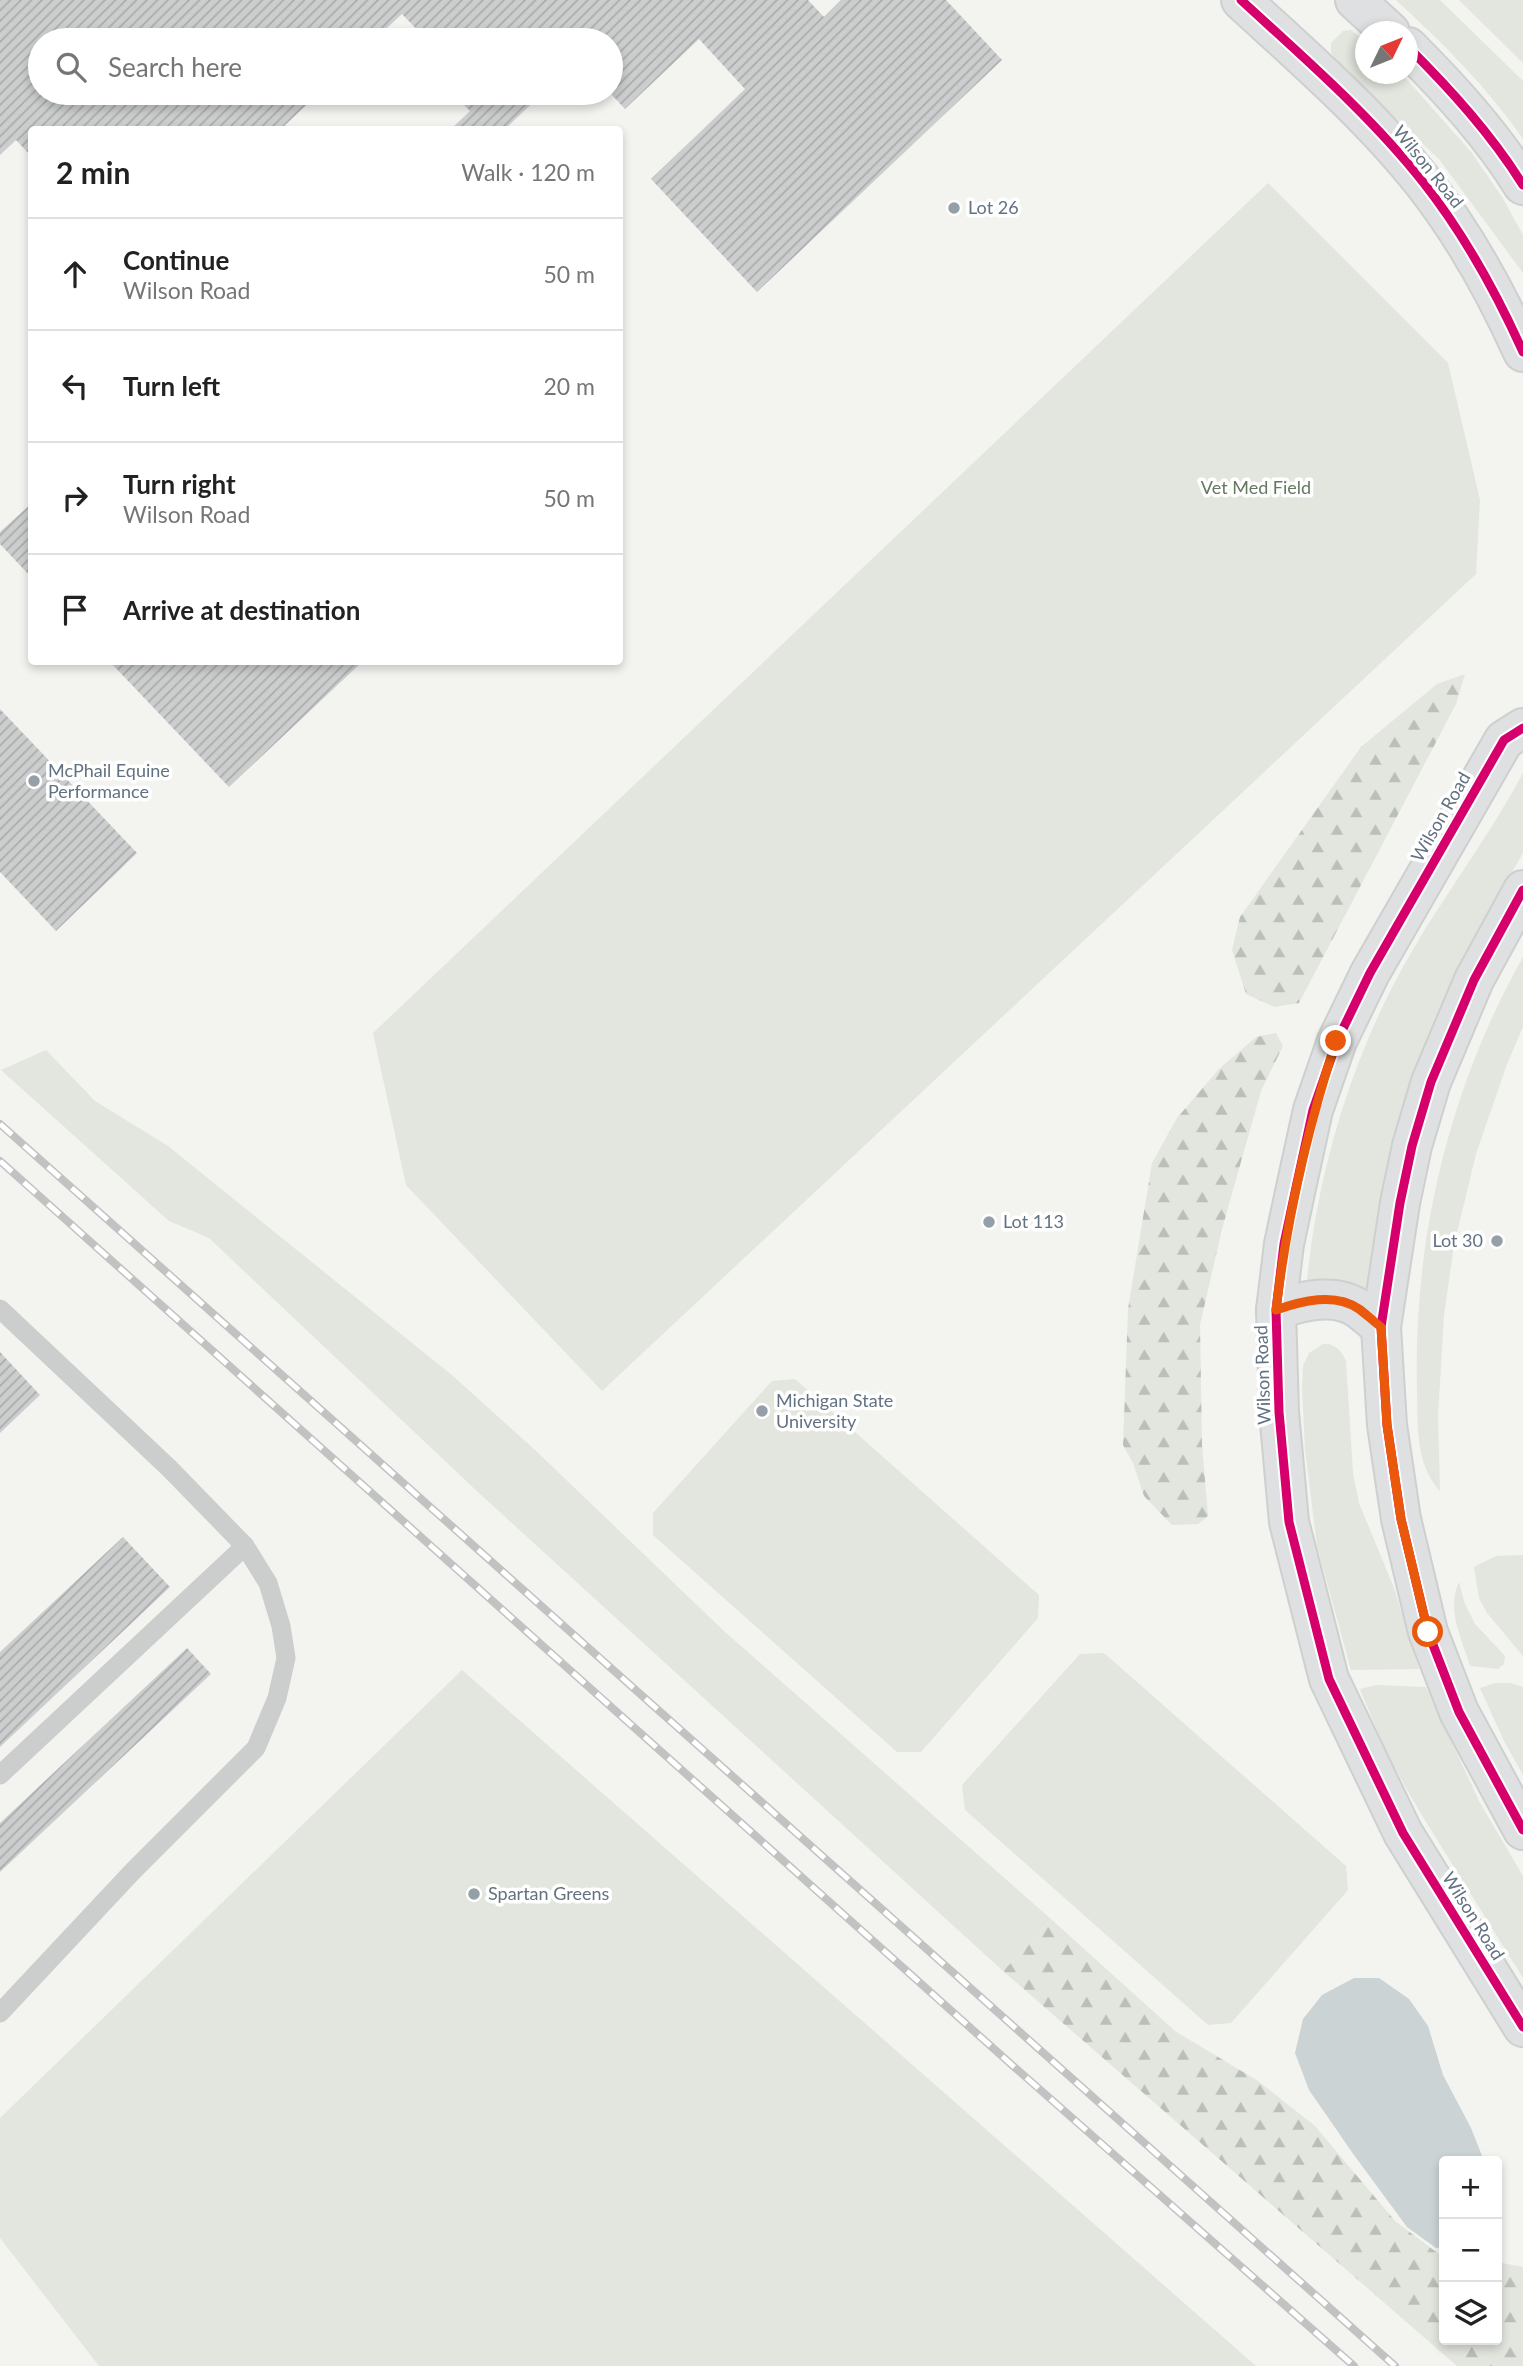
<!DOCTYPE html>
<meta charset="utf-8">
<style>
:root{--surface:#fff;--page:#f6f6f6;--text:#222;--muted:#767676;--line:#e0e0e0}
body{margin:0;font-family:Lato,sans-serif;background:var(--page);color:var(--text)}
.controls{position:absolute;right:21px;bottom:21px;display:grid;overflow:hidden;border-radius:7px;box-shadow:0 4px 10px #0003}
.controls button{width:63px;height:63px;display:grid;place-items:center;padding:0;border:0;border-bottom:2px solid var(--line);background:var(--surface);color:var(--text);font:35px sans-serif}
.compass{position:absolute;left:1355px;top:21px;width:63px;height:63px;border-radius:50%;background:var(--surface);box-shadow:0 4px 10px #0003;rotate:47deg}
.stop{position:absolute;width:21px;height:21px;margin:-16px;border:5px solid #ea580c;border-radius:50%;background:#fff}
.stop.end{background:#ea580c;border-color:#fff;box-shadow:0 2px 7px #0008}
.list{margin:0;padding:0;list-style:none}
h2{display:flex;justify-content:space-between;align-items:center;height:91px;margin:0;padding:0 28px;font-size:30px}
h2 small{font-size:23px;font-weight:400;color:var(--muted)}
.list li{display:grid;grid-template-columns:46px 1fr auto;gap:21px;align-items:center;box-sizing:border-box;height:112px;padding:0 28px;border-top:2px solid var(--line)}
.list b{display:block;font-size:26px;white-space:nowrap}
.list p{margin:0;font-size:23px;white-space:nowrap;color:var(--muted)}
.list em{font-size:23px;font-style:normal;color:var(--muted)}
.icon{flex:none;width:38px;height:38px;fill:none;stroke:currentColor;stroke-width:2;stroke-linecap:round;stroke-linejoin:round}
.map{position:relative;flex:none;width:1523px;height:2366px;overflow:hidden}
.search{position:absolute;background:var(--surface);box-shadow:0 4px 10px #0003;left:28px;top:28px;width:595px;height:77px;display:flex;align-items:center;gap:18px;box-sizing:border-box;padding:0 24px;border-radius:38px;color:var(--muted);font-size:26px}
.panel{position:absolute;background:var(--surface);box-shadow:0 4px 10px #0003;left:28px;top:126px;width:595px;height:539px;border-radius:7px}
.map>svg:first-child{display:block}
.green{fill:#e2e6de}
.forest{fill:url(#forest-firs)}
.water{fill:#cbd3d5}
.building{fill:url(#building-hatch)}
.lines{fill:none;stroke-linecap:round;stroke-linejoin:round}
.secondary-casing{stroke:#cecfcf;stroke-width:42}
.lane{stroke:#cccdcd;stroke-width:19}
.secondary{stroke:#dfe0e1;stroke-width:38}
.rail-casing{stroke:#c1c2c2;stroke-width:8}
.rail{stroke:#fff;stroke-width:5;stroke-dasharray:16;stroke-linecap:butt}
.cycleway-casing{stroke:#fff;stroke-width:13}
.cycleway{stroke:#d6006c;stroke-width:9}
.route{stroke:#ea580c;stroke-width:9}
.poi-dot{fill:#959fa8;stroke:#fff;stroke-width:2.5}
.labels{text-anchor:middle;stroke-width:7;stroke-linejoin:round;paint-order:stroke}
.street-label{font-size:18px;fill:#627281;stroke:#fff}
.poi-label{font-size:18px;fill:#627281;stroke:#fff;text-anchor:start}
.park-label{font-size:18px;fill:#657861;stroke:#fff}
</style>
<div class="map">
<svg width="1523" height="2366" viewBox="0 0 1523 2366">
<defs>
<pattern id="forest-firs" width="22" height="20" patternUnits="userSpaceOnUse" patternTransform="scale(1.75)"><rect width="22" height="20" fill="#e2e6de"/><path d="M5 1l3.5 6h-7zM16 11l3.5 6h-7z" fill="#bbbfb9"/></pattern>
<pattern id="building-hatch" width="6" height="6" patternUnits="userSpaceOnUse" patternTransform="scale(1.75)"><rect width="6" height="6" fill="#cccece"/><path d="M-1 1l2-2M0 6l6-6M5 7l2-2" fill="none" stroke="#a9acad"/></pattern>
</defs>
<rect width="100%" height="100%" fill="#f3f3f0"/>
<!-- green -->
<g class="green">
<path d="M1396,0h44l83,81v58c-36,-52 -81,-97 -127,-139z"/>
<polygon points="1459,0 1523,0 1523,63"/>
<polygon points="1351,30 1365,41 1366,74 1402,74 1471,152 1502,197 1523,235 1523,273 1439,159 1337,62 1331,52 1331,43 1343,31"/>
<polygon points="1268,183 1448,363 1480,500 1476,574 602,1391 406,1185 373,1033"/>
<path d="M1523,773v80l-39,67 -39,78 -29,72 -23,70 -14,68 -12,82 -3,3 -57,-12c11,-111 45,-225 101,-323 36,-63 81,-121 115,-185z"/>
<path d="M1523,957v70l-16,37 -31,90 -22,91 -10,71 -6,100 2,75c-25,-27 -22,-66 -23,-101 -4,-150 32,-302 106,-433z"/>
<polygon points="46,1050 95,1101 168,1146 453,1376 535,1450 725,1632 1052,1920 1003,1971 480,1494 209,1238 169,1221 1,1070"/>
<path d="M1323,1344c12,-1 18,6 23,17l7,112 6,30 35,85 25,81 -68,1 -34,-124 -12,-97 -3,-63 1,-20 6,-13z"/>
<polygon points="795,1379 1039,1595 1038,1618 921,1752 897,1752 653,1535 653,1513 772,1381"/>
<polygon points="1523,1555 1523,1656 1487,1613 1479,1598 1474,1567 1496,1556"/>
<path d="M1459,1582l6,22 10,20 30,32 -1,8 -6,5 -28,-3c-8,-28 -24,-56 -11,-84z"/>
<polygon points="1104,1653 1346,1866 1348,1890 1231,2023 1208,2025 965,1810 962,1785 1080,1654"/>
<polygon points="462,1670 1256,2366 99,2366 0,2238 0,2118"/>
<polygon points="1495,1683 1511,1683 1523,1687 1523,1775 1504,1741 1480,1688"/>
<polygon points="1376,1685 1426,1687 1480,1803 1523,1876 1523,1978 1418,1809 1386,1752 1360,1689"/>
</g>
<!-- forest -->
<g class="forest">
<polygon points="1465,674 1456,704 1299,1003 1274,1007 1246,994 1232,950 1240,917 1361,747 1437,684"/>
<polygon points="1276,1033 1283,1046 1261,1091 1222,1229 1200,1325 1202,1444 1208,1516 1198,1524 1172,1525 1144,1496 1133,1463 1123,1445 1128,1309 1152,1163 1177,1118 1219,1069 1256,1037"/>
<polygon points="1052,1920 1175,2031 1258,2081 1315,2126 1395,2221 1444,2258 1444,2340 1497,2340 1497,2262 1523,2267 1523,2366 1457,2366 1003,1971"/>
</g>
<!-- water -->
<polygon class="water" points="1354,1978 1379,1978 1409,1999 1428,2026 1443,2075 1471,2128 1484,2161 1444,2161 1444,2247 1436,2248 1407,2227 1354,2155 1309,2090 1295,2053 1303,2019 1322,1995"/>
<!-- building -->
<g class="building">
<polygon points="0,0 808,0 824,17 841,0 946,0 1002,60 757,292 651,179 745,89 699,39 625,109 611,94 611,40 427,40 402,14 374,40 40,40 40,93 319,93 280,130 32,130 32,157 16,140 0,155"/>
<polygon points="452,93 543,93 504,130 450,130 470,111"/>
<polygon points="32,503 32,578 0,544 0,532"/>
<polygon points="110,662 362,662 229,787"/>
<polygon points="0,709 137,853 56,931 0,872"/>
<polygon points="0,1352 40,1395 0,1433"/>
<polygon points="123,1537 170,1587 0,1747 0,1652"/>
<polygon points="187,1648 211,1674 0,1872 0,1823"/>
</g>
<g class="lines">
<defs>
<g id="secondary">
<path d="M1241,0c63,58 129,115 182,182 41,52 73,110 100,170"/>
<polyline points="1355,0 1390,32"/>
<path d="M1408,47c43,43 83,87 115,138"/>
<polyline points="1523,728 1504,740 1370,973 1337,1041 1313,1110 1297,1183 1284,1244 1276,1310 1279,1412 1289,1522 1329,1679 1403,1833 1523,2027"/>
<polyline points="1523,890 1474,980 1431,1082 1412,1146 1400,1203 1381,1327 1387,1425 1401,1519 1428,1632 1459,1712 1523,1830"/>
<path d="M1276,1310c25,-9 59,-18 83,-1 7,5 14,12 22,18"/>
</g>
</defs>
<!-- secondary casing -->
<use href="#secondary" class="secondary-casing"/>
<!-- lane -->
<g class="lane">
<polyline points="0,1309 169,1468 245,1546 268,1583 281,1626 286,1658 277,1698 256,1748 133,1871 0,2013"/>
<polyline points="0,1775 245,1546"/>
</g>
<!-- secondary -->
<use href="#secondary" class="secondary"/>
<defs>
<g id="rail">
<polyline points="0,1124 1395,2366"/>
<polyline points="0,1161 1012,2065 1354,2366"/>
</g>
</defs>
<!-- rail casing -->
<use href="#rail" class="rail-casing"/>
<!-- rail -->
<use href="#rail" class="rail"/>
<defs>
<g id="cycleway">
<path d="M1241,0c63,58 129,115 182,182 41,52 73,110 100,170"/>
<path d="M1408,47c43,43 83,87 115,138"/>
<polyline points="1523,728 1504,740 1370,973 1337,1041 1313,1110 1297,1183 1284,1244 1276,1310 1279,1412 1289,1522 1329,1679 1403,1833 1523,2027"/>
<polyline points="1523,890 1474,980 1431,1082 1412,1146 1400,1203 1381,1327 1387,1425 1401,1519 1428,1632 1459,1712 1523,1830"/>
</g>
</defs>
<!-- cycleway casing -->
<use href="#cycleway" class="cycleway-casing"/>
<!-- cycleway -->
<use href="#cycleway" class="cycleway"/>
</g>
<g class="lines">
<!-- route -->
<path class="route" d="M1336,1041c-29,89 -49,176 -60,269 25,-9 59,-18 83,-1 7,5 14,12 22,18l6,98 14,94 27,113"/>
</g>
<!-- markers -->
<g class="poi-dot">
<circle cx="954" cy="208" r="7"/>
<circle cx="34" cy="781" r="7"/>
<circle cx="989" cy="1222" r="7"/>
<circle cx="1497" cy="1241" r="7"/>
<circle cx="762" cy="1411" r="7"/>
<circle cx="474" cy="1894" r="7"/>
</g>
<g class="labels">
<!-- street labels -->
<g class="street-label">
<text transform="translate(1428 167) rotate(51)" y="6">Wilson Road</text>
<text transform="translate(1441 817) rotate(-60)" y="6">Wilson Road</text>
<text transform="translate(1263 1375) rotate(-92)" y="6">Wilson Road</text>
<text transform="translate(1473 1916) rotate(58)" y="6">Wilson Road</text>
</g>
<!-- poi labels -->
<g class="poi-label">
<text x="968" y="214">Lot 26</text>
<text x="48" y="777">McPhail Equine<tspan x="48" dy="21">Performance</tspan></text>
<text x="1003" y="1228">Lot 113</text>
<text x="1483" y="1247" text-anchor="end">Lot 30</text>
<text x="776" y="1407">Michigan State<tspan x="776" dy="21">University</tspan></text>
<text x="488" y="1900">Spartan Greens</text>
</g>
<!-- park labels -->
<g class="park-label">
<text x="1256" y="494">Vet Med Field</text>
</g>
</g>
</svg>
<div class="controls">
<button>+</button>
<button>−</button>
<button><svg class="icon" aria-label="layers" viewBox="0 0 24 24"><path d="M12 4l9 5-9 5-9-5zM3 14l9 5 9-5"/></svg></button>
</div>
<svg class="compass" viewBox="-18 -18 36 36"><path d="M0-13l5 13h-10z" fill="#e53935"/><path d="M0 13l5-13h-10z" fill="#767676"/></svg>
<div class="stop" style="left:1428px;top:1632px"></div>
<div class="stop end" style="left:1336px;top:1041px"></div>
<div class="search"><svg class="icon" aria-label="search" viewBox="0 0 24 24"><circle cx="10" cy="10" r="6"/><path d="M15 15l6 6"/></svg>Search here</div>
<section class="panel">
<h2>2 min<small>Walk · 120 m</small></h2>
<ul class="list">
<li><svg class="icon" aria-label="ahead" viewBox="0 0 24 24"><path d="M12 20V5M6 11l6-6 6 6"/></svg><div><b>Continue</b><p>Wilson Road</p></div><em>50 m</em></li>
<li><svg class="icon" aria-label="left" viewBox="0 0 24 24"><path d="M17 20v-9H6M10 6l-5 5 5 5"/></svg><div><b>Turn left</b></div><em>20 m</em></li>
<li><svg class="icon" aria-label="right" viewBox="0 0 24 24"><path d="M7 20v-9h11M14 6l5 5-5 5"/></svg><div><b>Turn right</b><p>Wilson Road</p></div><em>50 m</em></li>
<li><svg class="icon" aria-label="arrive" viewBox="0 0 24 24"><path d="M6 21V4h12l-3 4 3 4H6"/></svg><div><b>Arrive at destination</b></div></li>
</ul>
</section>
</div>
